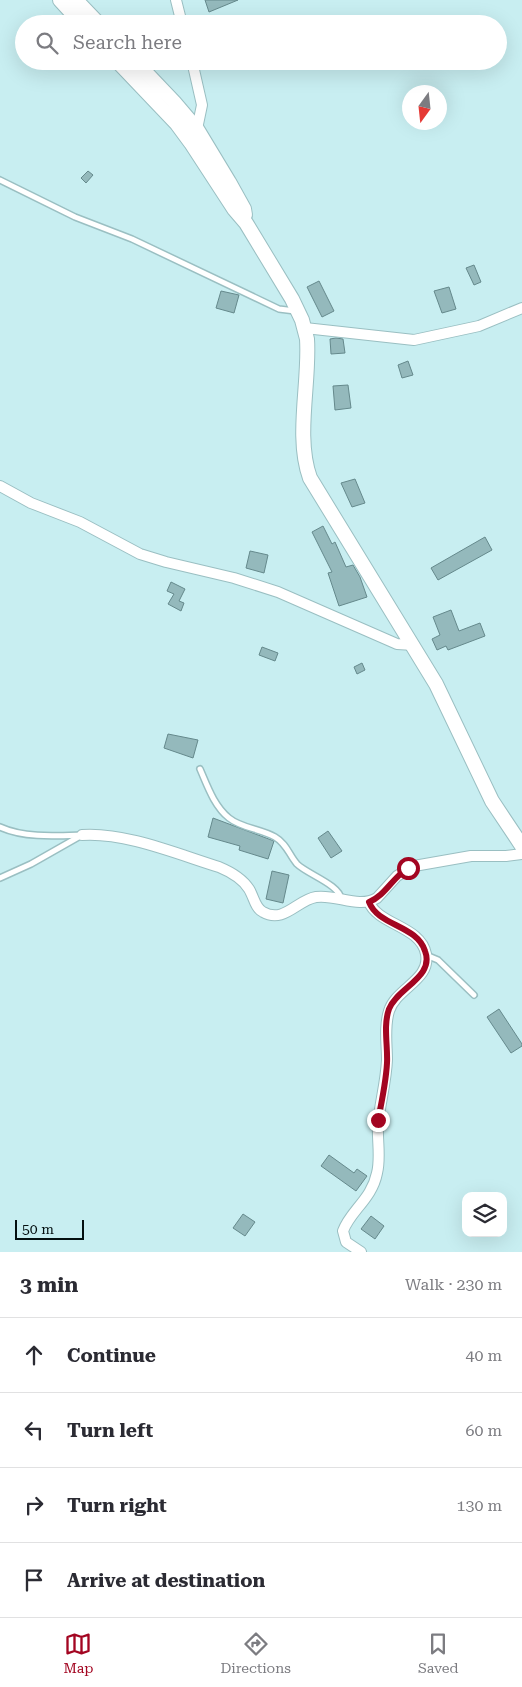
<!DOCTYPE html>
<meta charset="utf-8">
<style>
:root{--surface:#fff;--page:#f2f2f3;--text:#2b2b33;--muted:#7c7c81;--line:#e1e1e2;--accent:#a30521}
body{margin:0;font-family:"Roboto Serif",serif;background:var(--page);color:var(--text)}
.controls{position:absolute;right:15px;bottom:15px;display:grid;overflow:hidden;border-radius:10px;box-shadow:0 5px 20px #0002}
.controls button{width:45px;height:45px;display:grid;place-items:center;padding:0;border:0;border-bottom:1px solid var(--line);background:var(--surface);color:var(--text);font:25px sans-serif}
.compass{position:absolute;left:402px;top:85px;width:45px;height:45px;border-radius:50%;background:var(--surface);box-shadow:0 5px 20px #0002;rotate:195deg}
.scale{position:absolute;left:15px;bottom:12px;width:69px;box-sizing:border-box;padding-left:5px;border:2px solid #041011;border-top:0;font-size:14px;line-height:18px;white-space:nowrap;color:#041011;-webkit-text-stroke:4px #c8eef1;paint-order:stroke}
.stop{position:absolute;width:15px;height:15px;margin:-11px;border:4px solid #a30521;border-radius:50%;background:#fff}
.stop.end{background:#a30521;border-color:#fff;box-shadow:0 1px 5px #0008}
.list{margin:0;padding:0;list-style:none}
h2{display:flex;justify-content:space-between;align-items:center;height:65px;margin:0;padding:0 20px;font-size:21px}
h2 small{font-size:16px;font-weight:400;color:var(--muted)}
.list li{display:grid;grid-template-columns:32px 1fr auto;gap:15px;align-items:center;box-sizing:border-box;height:75px;padding:0 20px;border-top:1px solid var(--line)}
.list b{display:block;font-size:19px;white-space:nowrap}
.list em{font-size:16px;font-style:normal;color:var(--muted)}
.icon{flex:none;width:28px;height:28px;fill:none;stroke:currentColor;stroke-width:2;stroke-linecap:round;stroke-linejoin:round}
.map{position:relative;flex:none;width:522px;height:1252px;overflow:hidden}
.search{position:absolute;background:var(--surface);box-shadow:0 5px 20px #0002;left:15px;right:15px;top:15px;height:55px;display:flex;align-items:center;gap:12px;box-sizing:border-box;padding:0 18px;border-radius:28px;color:var(--muted);font-size:19px}
.sheet{height:365px;background:var(--surface)}
nav{display:flex;justify-content:space-around;align-items:center;box-sizing:border-box;height:70px;border-top:1px solid var(--line);background:var(--surface);font-size:14px;color:var(--muted)}
nav a{display:grid;justify-items:center;gap:2px}
nav .on{color:var(--accent)}
.map>svg:first-child{display:block}
.building{fill:#94b9bc;stroke:#65898c}
.lines{fill:none;stroke-linecap:round;stroke-linejoin:round}
.lane-casing{stroke:#9abfc2;stroke-width:8}
.street-casing{stroke:#9abfc2;stroke-width:12}
.secondary-casing{stroke:#9abfc2;stroke-width:16}
.lane{stroke:#fff;stroke-width:5}
.street{stroke:#fff;stroke-width:10}
.secondary{stroke:#fff;stroke-width:14}
.route{stroke:#a30521;stroke-width:6}
</style>
<div class="map">
<svg width="522" height="1252" viewBox="0 0 522 1252">
<rect width="100%" height="100%" fill="#c8eef1"/>
<!-- building -->
<g class="building">
<polygon points="205,0 238,0 209,12"/>
<polygon points="88,171 93,175 86,183 81,178"/>
<polygon points="474,265 481,282 474,285 466,268"/>
<polygon points="319,281 334,311 322,317 307,287"/>
<polygon points="449,287 456,309 442,313 434,291"/>
<polygon points="221,291 239,295 234,313 216,308"/>
<polygon points="336,338 343,339 345,353 331,354 330,339"/>
<polygon points="408,361 413,375 402,378 398,365"/>
<polygon points="348,385 351,408 335,410 333,386"/>
<polygon points="355,479 365,503 352,507 341,483"/>
<polygon points="323,526 332,544 335,542 346,567 353,565 360,577 367,597 339,606 328,573 332,572 312,532"/>
<polygon points="485,537 492,550 438,580 431,568"/>
<polygon points="250,551 268,555 264,573 246,568"/>
<polygon points="171,582 185,589 179,601 184,603 181,611 168,604 174,594 167,591"/>
<polygon points="451,610 459,631 480,623 485,636 448,650 446,646 437,650 432,639 440,635 433,617"/>
<polygon points="262,647 278,653 275,661 259,655"/>
<polygon points="362,663 365,670 357,674 354,667"/>
<polygon points="168,734 198,740 193,758 164,748"/>
<polygon points="213,818 274,841 268,859 239,850 240,846 208,837"/>
<polygon points="328,831 342,851 331,858 318,838"/>
<polygon points="272,871 289,875 283,903 266,899"/>
<polygon points="499,1009 522,1044 522,1046 511,1053 487,1017"/>
<polygon points="329,1155 354,1173 357,1169 367,1176 356,1191 321,1166"/>
<polygon points="243,1214 255,1222 245,1236 233,1228"/>
<polygon points="371,1216 384,1226 375,1239 361,1229"/>
</g>
<g class="lines">
<defs>
<g id="lane">
<polyline points="0,180 75,217 132,239 279,309 295,311"/>
<path d="M200,769c7,16 14,37 29,49 12,10 32,11 46,19 12,7 14,18 22,27 10,10 43,21 44,35"/>
<path d="M0,827c24,11 55,9 81,8"/>
<polyline points="0,878 31,864 82,835"/>
<polyline points="426,955 438,960 474,995"/>
</g>
<g id="street">
<polyline points="176,0 182,24"/>
<polyline points="192,61 202,105 197,129"/>
<polyline points="305,328 414,340 479,326 522,308"/>
<polyline points="0,486 31,503 80,522 140,554 166,562 234,578 278,592 397,644 414,645"/>
<path d="M82,835c43,-3 95,19 137,32 12,5 23,11 30,22 5,8 6,19 14,23 21,12 34,-12 53,-15 21,-3 42,12 61,1l20,-22 17,-10 57,-10h35l16,-2"/>
<path d="M361,1252l-15,-10 -3,-11c7,-20 29,-32 34,-58 4,-16 0,-32 1,-49 2,-21 8,-42 9,-64 0,-15 -3,-33 2,-49 7,-23 42,-31 37,-57 -5,-28 -48,-29 -57,-52"/>
</g>
<g id="secondary">
<polyline points="60,0 82,24"/>
<polyline points="76,0 99,24"/>
<path d="M117,61l60,63 14,19 43,66 12,14 46,76 10,21 5,19c3,43 -12,98 3,139l126,206 56,117 30,45"/>
<polyline points="135,61 174,102 197,129 229,182 244,209 245,215"/>
</g>
</defs>
<!-- lane casing -->
<use href="#lane" class="lane-casing"/>
<!-- street casing -->
<use href="#street" class="street-casing"/>
<!-- secondary casing -->
<use href="#secondary" class="secondary-casing"/>
<!-- lane -->
<use href="#lane" class="lane"/>
<!-- street -->
<use href="#street" class="street"/>
<!-- secondary -->
<use href="#secondary" class="secondary"/>
</g>
<g class="lines">
<!-- route -->
<path class="route" d="M378,1120c4,-19 8,-38 9,-57 1,-17 -4,-37 2,-54 8,-21 46,-32 36,-58 -8,-26 -47,-25 -56,-49 16,-6 24,-25 39,-34"/>
</g>
</svg>
<div class="controls">
<button><svg class="icon" aria-label="layers" viewBox="0 0 24 24"><path d="M12 4l9 5-9 5-9-5zM3 14l9 5 9-5"/></svg></button>
</div>
<svg class="compass" viewBox="-18 -18 36 36"><path d="M0-13l5 13h-10z" fill="#e53935"/><path d="M0 13l5-13h-10z" fill="#7c7c81"/></svg>
<div class="scale">50 m</div>
<div class="stop" style="left:408px;top:868px"></div>
<div class="stop end" style="left:378px;top:1120px"></div>
<div class="search"><svg class="icon" aria-label="search" viewBox="0 0 24 24"><circle cx="10" cy="10" r="6"/><path d="M15 15l6 6"/></svg>Search here</div>
</div>
<section class="sheet">
<h2>3 min<small>Walk · 230 m</small></h2>
<ul class="list">
<li><svg class="icon" aria-label="ahead" viewBox="0 0 24 24"><path d="M12 20V5M6 11l6-6 6 6"/></svg><div><b>Continue</b></div><em>40 m</em></li>
<li><svg class="icon" aria-label="left" viewBox="0 0 24 24"><path d="M17 20v-9H6M10 6l-5 5 5 5"/></svg><div><b>Turn left</b></div><em>60 m</em></li>
<li><svg class="icon" aria-label="right" viewBox="0 0 24 24"><path d="M7 20v-9h11M14 6l5 5-5 5"/></svg><div><b>Turn right</b></div><em>130 m</em></li>
<li><svg class="icon" aria-label="arrive" viewBox="0 0 24 24"><path d="M6 21V4h12l-3 4 3 4H6"/></svg><div><b>Arrive at destination</b></div></li>
</ul>
</section>
<nav>
<a class="on"><svg class="icon" aria-label="map" viewBox="0 0 24 24"><path d="M3 6l6-2 6 2 6-2v14l-6 2-6-2-6 2zM9 4v14M15 6v14"/></svg>Map</a>
<a><svg class="icon" aria-label="directions" viewBox="0 0 24 24"><path d="M12 3l9 9-9 9-9-9zM9 14v-3h6M13 9l2 2-2 2"/></svg>Directions</a>
<a><svg class="icon" aria-label="saved" viewBox="0 0 24 24"><path d="M7 4h10v16l-5-4-5 4z"/></svg>Saved</a>
</nav>
